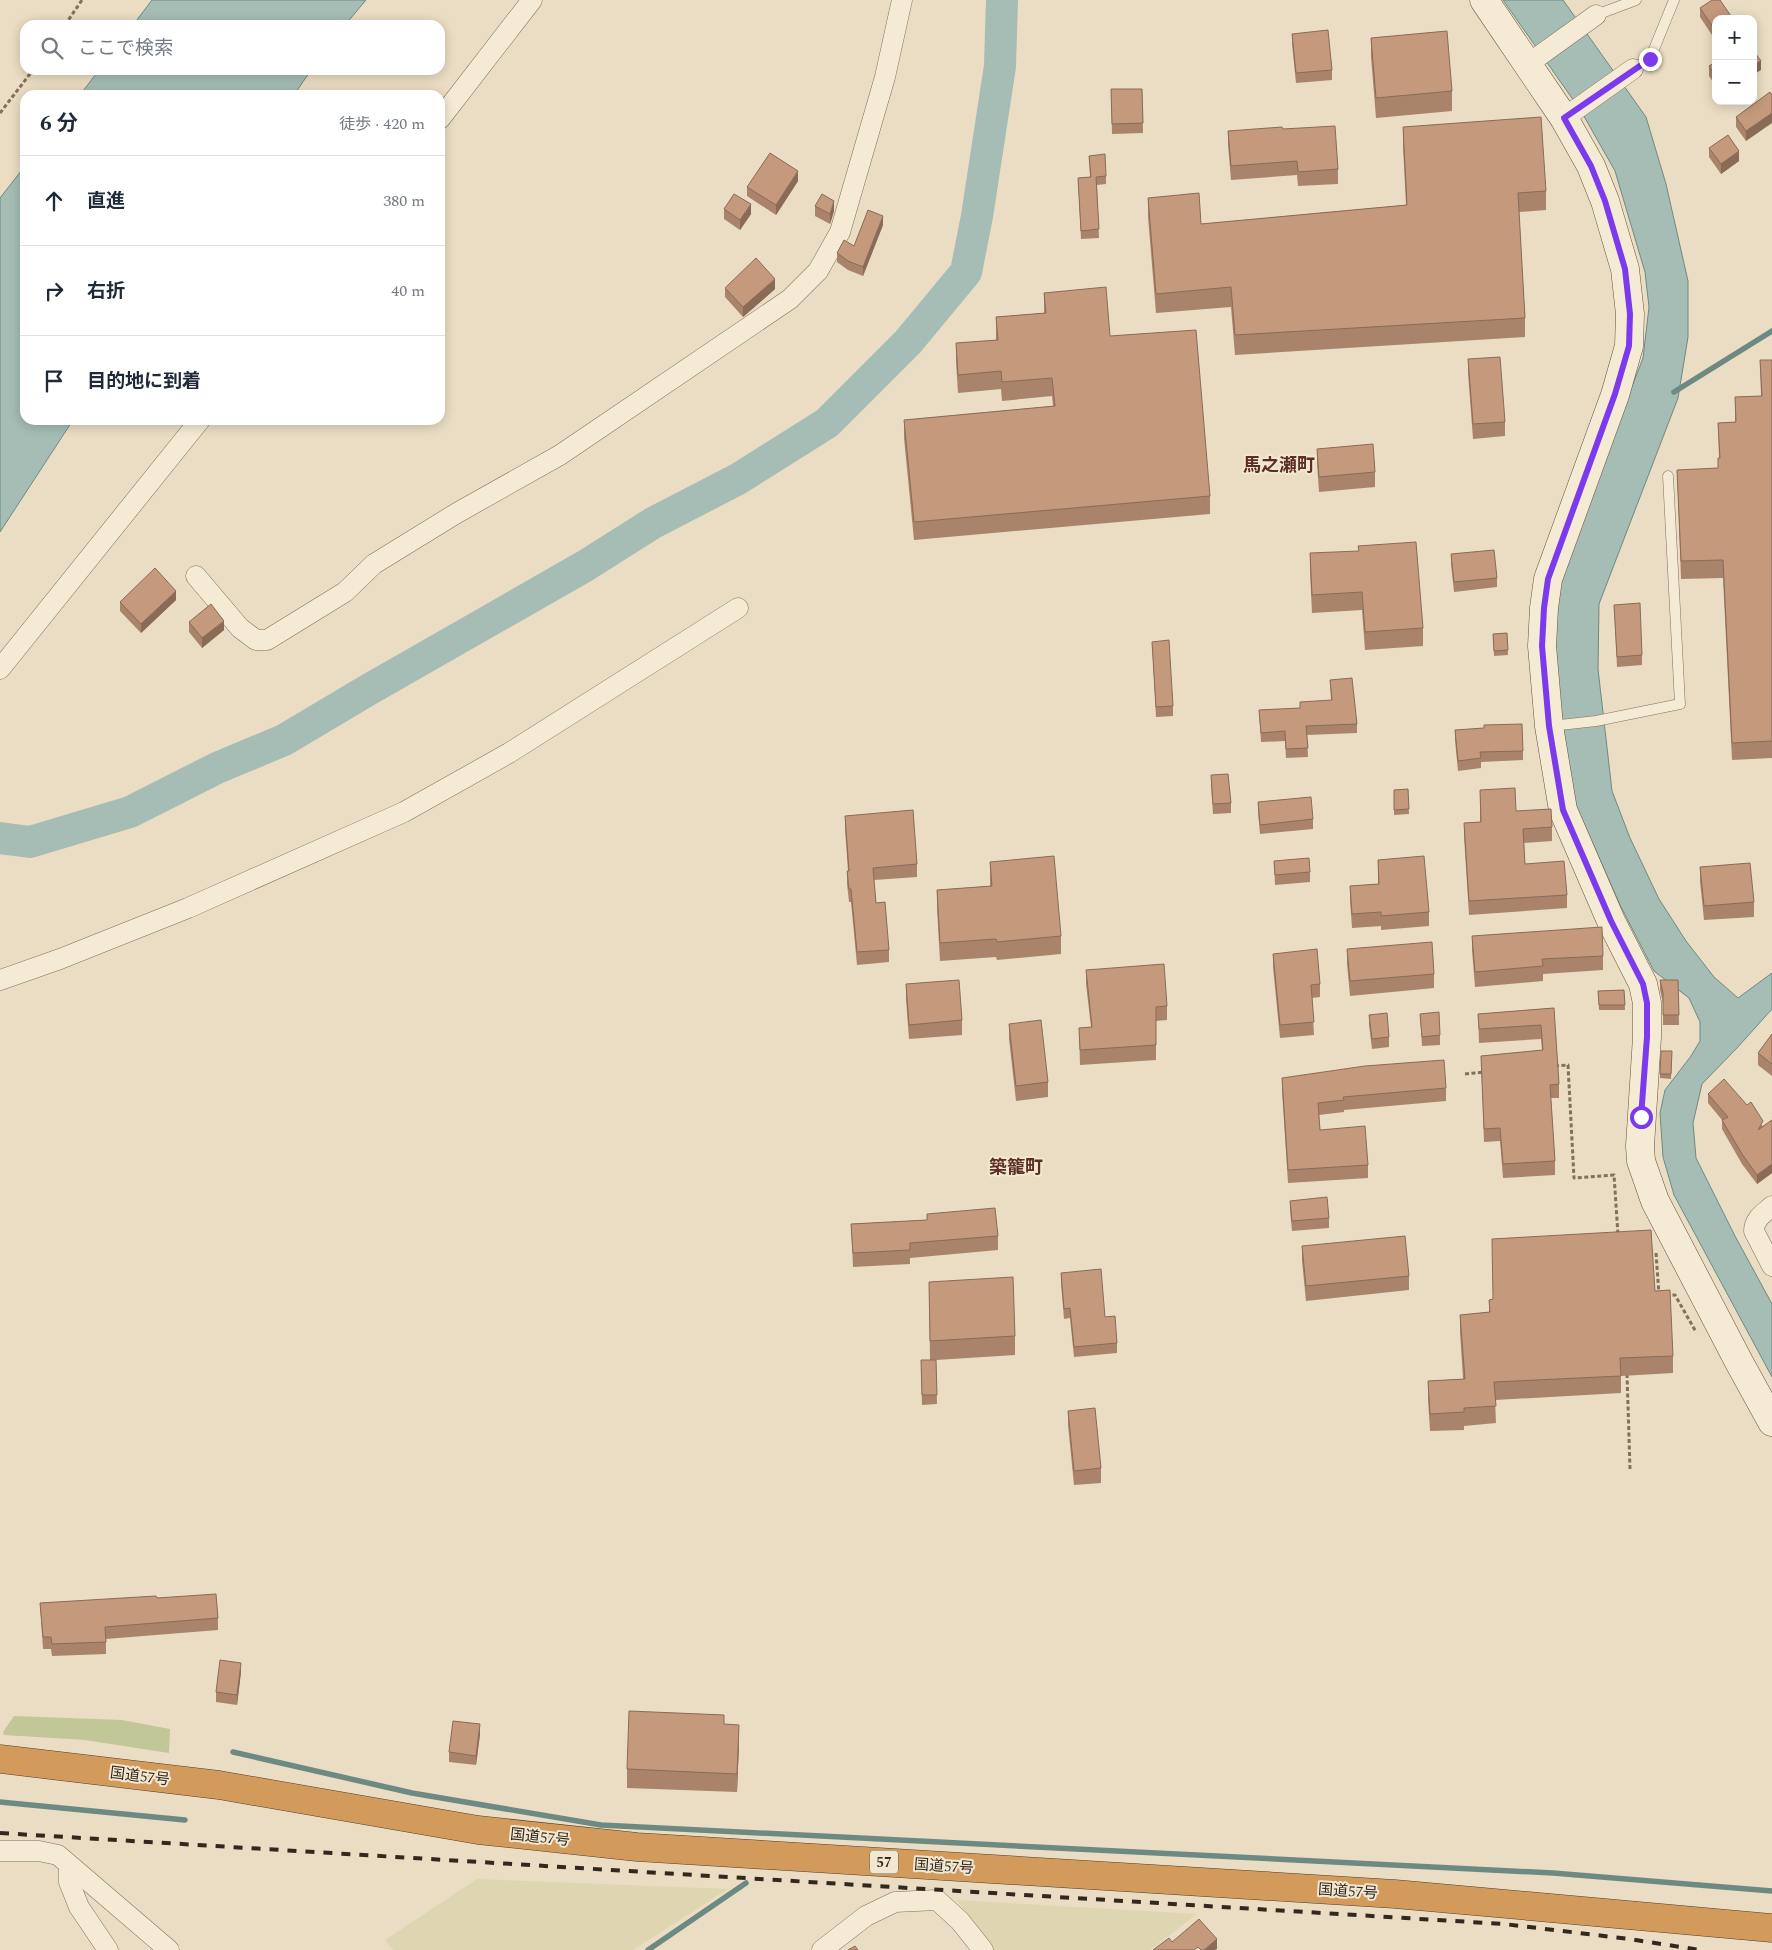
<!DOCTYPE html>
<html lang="ja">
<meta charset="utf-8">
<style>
:root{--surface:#fff;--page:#f2f2f3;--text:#1f2937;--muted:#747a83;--line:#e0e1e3}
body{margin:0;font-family:Spectral,"Noto Sans JP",serif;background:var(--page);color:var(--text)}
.controls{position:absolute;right:15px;top:15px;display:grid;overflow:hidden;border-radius:10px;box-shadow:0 2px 12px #0003}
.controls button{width:45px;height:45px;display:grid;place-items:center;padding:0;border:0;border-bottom:1px solid var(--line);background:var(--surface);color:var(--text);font:25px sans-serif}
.stop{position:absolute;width:15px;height:15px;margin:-11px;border:4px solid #7c3aed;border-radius:50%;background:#fff}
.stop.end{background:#7c3aed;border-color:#fff;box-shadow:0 1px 5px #0008}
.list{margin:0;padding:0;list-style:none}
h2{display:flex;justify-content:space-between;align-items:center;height:65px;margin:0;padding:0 20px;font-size:21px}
h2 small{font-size:16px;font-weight:400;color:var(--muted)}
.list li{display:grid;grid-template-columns:32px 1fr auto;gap:15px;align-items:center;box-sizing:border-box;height:90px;padding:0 20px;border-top:1px solid var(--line)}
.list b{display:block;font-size:19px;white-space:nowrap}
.list em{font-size:16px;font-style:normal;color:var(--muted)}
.icon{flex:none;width:28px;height:28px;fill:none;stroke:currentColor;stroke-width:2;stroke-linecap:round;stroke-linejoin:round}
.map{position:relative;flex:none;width:1772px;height:1950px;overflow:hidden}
.search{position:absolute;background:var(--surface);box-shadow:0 2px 12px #0003;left:20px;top:20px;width:425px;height:55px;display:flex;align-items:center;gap:12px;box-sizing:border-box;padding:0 18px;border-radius:15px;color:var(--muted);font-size:19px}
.panel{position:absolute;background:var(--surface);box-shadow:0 2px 12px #0003;left:20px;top:90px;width:425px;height:335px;border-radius:15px}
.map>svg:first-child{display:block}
.farmland{fill:#ded6b1}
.green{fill:#c2c798}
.water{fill:#a5bdb5;stroke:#6d8a82}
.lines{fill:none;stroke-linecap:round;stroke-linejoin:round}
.stream{stroke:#6d8a82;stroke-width:5.5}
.river{stroke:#a5bdb5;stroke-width:32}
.lane-casing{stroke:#826f5c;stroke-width:11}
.street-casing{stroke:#826f5c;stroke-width:21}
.secondary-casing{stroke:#64513f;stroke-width:29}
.highway-casing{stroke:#503e30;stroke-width:29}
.path{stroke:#826f5c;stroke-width:3;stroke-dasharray:4 2.5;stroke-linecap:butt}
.lane{stroke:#f5ebd5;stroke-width:10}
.street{stroke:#f5ebd5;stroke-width:20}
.secondary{stroke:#f5ebd5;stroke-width:28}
.highway{stroke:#d29b5b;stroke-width:28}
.rail{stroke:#33281e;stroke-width:4;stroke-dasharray:9 9;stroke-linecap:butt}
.wall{fill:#a9846b}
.shaded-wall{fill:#896b57}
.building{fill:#c4997c;stroke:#896b57}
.route{stroke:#7c3aed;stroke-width:6}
.labels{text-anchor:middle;stroke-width:4;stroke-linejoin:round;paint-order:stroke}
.shield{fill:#f2e8d2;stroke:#6c6254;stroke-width:1}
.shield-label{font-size:14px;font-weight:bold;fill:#33281e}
.street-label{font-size:15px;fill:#33281e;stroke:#f2e8d2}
.quarter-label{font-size:18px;font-weight:bold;fill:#5c2d22;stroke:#f2e8d2}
</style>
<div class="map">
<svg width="1772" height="1950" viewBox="0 0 1772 1950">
<rect width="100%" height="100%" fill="#eaddc3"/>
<!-- farmland -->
<g class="farmland">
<polygon points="477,1879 728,1889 633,1950 393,1950 385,1940"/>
<polygon points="957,1900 1197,1914 1150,1950 991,1950"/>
</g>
<!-- green -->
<polygon class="green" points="14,1716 122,1720 170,1729 169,1753 85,1740 4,1735 3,1732"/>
<!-- water -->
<g class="water">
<polygon points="152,0 366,0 345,25 133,25"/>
<polygon points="1503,0 1563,0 1646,117 1666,184 1688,281 1688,337 1678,398 1599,604 1598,669 1612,791 1630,838 1659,899 1686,941 1714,977 1738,998 1772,973 1772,1009 1737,1048 1702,1084 1693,1123 1696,1158 1735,1236 1772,1304 1772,1377 1674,1195 1663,1157 1660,1113 1665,1090 1691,1056 1700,1041 1700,1022 1689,998 1654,971 1620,905 1571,794 1556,682 1555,602 1578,526 1643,358 1649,307 1645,272 1615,171 1581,111"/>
<polygon points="99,70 311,70 294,95 80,95"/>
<polygon points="25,166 25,420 73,420 0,532 0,198"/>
</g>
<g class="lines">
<!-- stream -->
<g class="stream">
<polyline points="1674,392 1772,331"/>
<polyline points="233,1752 412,1793 601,1825 1553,1873 1772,1891"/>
<polyline points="0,1802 185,1820"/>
<polyline points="648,1950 746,1883"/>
</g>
<!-- river -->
<polyline class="river" points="0,838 30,842 130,812 217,768 284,740 368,690 585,566 653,523 738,479 827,423 908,342 966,272 977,216 1000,66 1002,0"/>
<defs>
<g id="lane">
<polyline points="1596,15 1636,0"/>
<polyline points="1633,69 1650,59 1674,0"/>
<polyline points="1551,726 1596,721 1680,704 1668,476"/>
</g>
<g id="street">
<polyline points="1528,64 1596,15"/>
<polyline points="1564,118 1633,69"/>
<polyline points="440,119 532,0"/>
<polyline points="196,576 240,628 256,640 267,640 345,592 374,564 457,513 560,455 790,299 818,271 840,232 885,77 902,0"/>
<polyline points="0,669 200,420"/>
<polyline points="0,980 60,959 188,908 404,812 509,753 738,608"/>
<path d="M1772,1206c-8,7 -18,13 -18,25l18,35"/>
<polyline points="0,1851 39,1851 58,1855 169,1950"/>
<polyline points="69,1866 69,1882 79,1907 108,1950"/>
<polyline points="822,1950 866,1916 895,1902 937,1900 960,1921 983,1950"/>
</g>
<polyline id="secondary" points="1484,0 1564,118 1591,166 1605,201 1625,269 1630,314 1629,346 1615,395 1548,579 1544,608 1542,646 1549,726 1563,810 1611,921 1643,984 1647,1003 1647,1037 1640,1146 1641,1161 1655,1201 1739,1362 1772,1422"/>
<polyline id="highway" points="0,1759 219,1785 478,1830 637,1847 1395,1894 1772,1928"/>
</defs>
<!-- lane casing -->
<use href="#lane" class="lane-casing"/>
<!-- street casing -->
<use href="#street" class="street-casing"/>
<!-- secondary casing -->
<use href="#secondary" class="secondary-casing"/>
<!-- highway casing -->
<use href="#highway" class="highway-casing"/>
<!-- path -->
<g class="path">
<polyline points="65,25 82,0"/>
<polyline points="0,113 33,70"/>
<polyline points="1555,1066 1568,1065 1574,1178 1614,1175 1618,1235"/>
<polyline points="1465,1074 1484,1072"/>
<polyline points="1656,1253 1659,1295"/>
<polyline points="1666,1295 1675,1295 1696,1332"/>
<polyline points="1627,1374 1630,1469"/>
</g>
<!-- lane -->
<use href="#lane" class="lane"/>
<!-- street -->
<use href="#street" class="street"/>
<!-- secondary -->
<use href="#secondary" class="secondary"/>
<!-- highway -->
<use href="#highway" class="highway"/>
<!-- rail -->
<polyline class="rail" points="0,1833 1504,1924 1629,1939 1700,1950"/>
</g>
<!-- wall -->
<g class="wall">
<polygon points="1700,8 1716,19 1716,41 1700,17"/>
<polygon points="1292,34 1332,70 1332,80 1296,83 1292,44"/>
<polygon points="1371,38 1452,91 1452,111 1376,118 1371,57"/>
<polygon points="1716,62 1716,86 1709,76 1709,66"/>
<polygon points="1111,89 1142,89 1143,133 1112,134"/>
<polygon points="1770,92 1746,141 1736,127 1736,117"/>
<polygon points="1403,127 1546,191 1546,210 1519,212 1525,318 1525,337 1235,355 1231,307 1156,313 1148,217 1148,198 1201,224 1406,205 1403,147"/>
<polygon points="1283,129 1338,169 1338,184 1298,186 1297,175 1231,180 1228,145 1228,131"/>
<polygon points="1709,148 1739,161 1721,174 1709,157"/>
<polygon points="1089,156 1106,176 1106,184 1097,185 1099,238 1081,239 1078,178 1090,177"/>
<polygon points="798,181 776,215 747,196 747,187"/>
<polygon points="815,206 834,211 830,224 815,216"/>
<polygon points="724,209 751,214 740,230 724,219"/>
<polygon points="883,225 863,276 848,270 837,262 837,253 854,246"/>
<polygon points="725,288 775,289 743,317 725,297"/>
<polygon points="1044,293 1110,336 1210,496 1210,514 914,540 904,438 904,420 1053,406 1052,396 1002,401 1001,389 958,393 956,362 956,343 996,340 996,317 1044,313"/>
<polygon points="1468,359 1505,422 1505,436 1473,439 1468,373"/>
<polygon points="1760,360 1772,360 1772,758 1732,760 1723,578 1681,579 1677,470 1718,469 1718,458 1719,458 1718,423 1735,422 1735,397 1761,396"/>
<polygon points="1317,449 1375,472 1375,487 1319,492 1317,463"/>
<polygon points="1310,553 1423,628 1423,646 1365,650 1362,610 1312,613 1310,572"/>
<polygon points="1451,554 1497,578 1497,587 1454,592 1451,564"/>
<polygon points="176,600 141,633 120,611 120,602"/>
<polygon points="1614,605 1642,655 1642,665 1617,667"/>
<polygon points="189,622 224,630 202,648 189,632"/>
<polygon points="1507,633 1508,655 1494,656 1493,634"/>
<polygon points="1152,642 1173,706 1173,716 1156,717"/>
<polygon points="1330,680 1357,724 1357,733 1307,735 1308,757 1286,758 1285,741 1261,742 1259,710 1300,708 1331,700"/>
<polygon points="1455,730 1523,751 1523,760 1481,762 1481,768 1458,771 1455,740"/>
<polygon points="1211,775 1231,803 1231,813 1213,814 1211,785"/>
<polygon points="1408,789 1409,814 1394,815 1394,790"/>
<polygon points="1480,790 1516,811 1552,827 1552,841 1524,843 1525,864 1567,895 1567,908 1469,915 1464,836 1464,823 1480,822"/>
<polygon points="1258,802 1313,819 1313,829 1260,834 1258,812"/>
<polygon points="845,816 917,864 917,877 874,880 876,903 889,950 889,962 857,965 851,902 849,902 847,884 847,871 848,871 845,829"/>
<polygon points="1378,860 1429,912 1429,926 1381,930 1381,926 1352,928 1350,900 1350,886 1378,884"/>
<polygon points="1274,861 1310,872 1310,882 1275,885"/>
<polygon points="990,862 1061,936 1061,954 997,960 996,957 940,961 937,908 937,890 990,886"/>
<polygon points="1700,867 1754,902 1754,917 1704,920 1700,881"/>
<polygon points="1472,936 1603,956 1603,970 1543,974 1543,981 1475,987 1472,950"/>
<polygon points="1347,949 1434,974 1434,988 1350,996 1347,964"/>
<polygon points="1273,954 1320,984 1320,997 1312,998 1314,1035 1280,1038 1273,967"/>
<polygon points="1086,970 1167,1006 1167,1020 1156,1021 1156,1060 1080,1065 1079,1028 1091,1027 1086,984"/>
<polygon points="1660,980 1678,980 1679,1025 1663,1025 1663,1003 1660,990"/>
<polygon points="906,984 962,1020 962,1035 909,1039 906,999"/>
<polygon points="1624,990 1625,1010 1599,1010 1598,991"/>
<polygon points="1554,1008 1559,1084 1559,1098 1551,1098 1555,1161 1555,1175 1503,1178 1500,1141 1484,1142 1481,1056 1542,1050 1541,1039 1479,1043 1478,1014"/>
<polygon points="1420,1014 1440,1035 1440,1045 1422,1046"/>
<polygon points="1369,1015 1389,1037 1389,1047 1372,1049 1369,1025"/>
<polygon points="1009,1024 1048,1082 1048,1097 1016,1101 1009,1039"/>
<polygon points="1772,1034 1772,1076 1758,1065 1758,1053"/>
<polygon points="1672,1051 1671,1079 1660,1078 1660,1074"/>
<polygon points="1282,1078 1446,1088 1446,1101 1344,1110 1344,1112 1319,1115 1320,1130 1368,1165 1368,1178 1288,1183 1282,1091"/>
<polygon points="1708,1094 1763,1126 1772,1120 1772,1173 1757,1184 1742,1164 1722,1129 1722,1120 1708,1103"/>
<polygon points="1290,1201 1329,1218 1329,1228 1292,1231 1290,1210"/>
<polygon points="927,1214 998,1236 998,1250 910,1258 910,1264 853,1267 851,1224 927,1220"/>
<polygon points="1302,1246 1409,1276 1409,1290 1306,1301 1302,1261"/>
<polygon points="1061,1273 1105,1317 1117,1343 1117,1353 1074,1357 1070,1318 1064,1319 1061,1283"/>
<polygon points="929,1282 1015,1336 1015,1355 936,1360 937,1404 922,1405 921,1370 930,1360"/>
<polygon points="1655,1291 1673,1356 1673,1373 1621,1376 1621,1393 1495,1400 1496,1423 1464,1426 1464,1430 1430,1431 1428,1399 1428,1381 1463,1379 1460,1332 1460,1315 1489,1312 1489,1300"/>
<polygon points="1068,1411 1101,1468 1101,1483 1074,1485 1068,1425"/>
<polygon points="157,1598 218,1618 218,1630 106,1639 106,1654 52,1656 51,1649 43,1649 40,1603"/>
<polygon points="241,1672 237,1705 216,1702 216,1692"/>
<polygon points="724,1724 739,1743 737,1792 627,1788 627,1769"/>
<polygon points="480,1734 476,1765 449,1762 449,1752"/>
</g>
<!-- shaded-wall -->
<g class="shaded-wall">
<polygon points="1761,61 1761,70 1753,75 1753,65"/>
<polygon points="1772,113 1772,123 1746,141 1746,131"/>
<polygon points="1739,151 1739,161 1721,174 1721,164"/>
<polygon points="798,171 798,181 776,215 776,205"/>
<polygon points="834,201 834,211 830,224 830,214"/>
<polygon points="751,204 751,214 740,230 740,220"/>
<polygon points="883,216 883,225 863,276 863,267"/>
<polygon points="775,279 775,289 743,317 743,307"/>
<polygon points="176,591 176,600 141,633 141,624"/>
<polygon points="224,621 224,630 202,648 202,638"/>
<polygon points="1772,1164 1772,1173 1757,1184 1757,1175"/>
<polygon points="241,1663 241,1672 237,1705 237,1695"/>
<polygon points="480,1724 480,1734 476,1765 476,1756"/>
<polygon points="739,1725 739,1743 737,1792 737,1774"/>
<polygon points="1217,1939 1217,1949 1215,1950 1204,1950"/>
</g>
<!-- building -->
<g class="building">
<polygon points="1712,0 1720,0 1733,19 1716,19 1716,31 1700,8"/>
<polygon points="1328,30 1332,70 1296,73 1292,34"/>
<polygon points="1447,31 1452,91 1376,98 1371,38"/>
<polygon points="1753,50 1761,61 1753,65"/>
<polygon points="1716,62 1716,77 1709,66"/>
<polygon points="1111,89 1142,89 1143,123 1112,124"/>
<polygon points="1770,92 1772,95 1772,113 1746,131 1736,117"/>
<polygon points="1541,117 1546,191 1518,193 1525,318 1235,335 1231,287 1156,294 1148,198 1199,193 1201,224 1407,205 1403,127"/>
<polygon points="1335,126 1338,169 1298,172 1297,161 1231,166 1228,131 1282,127 1283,129"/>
<polygon points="1728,135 1739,151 1721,164 1709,148"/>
<polygon points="770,153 798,171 776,205 747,187"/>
<polygon points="1105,154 1106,176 1096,177 1099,229 1081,231 1078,178 1091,177 1089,156"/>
<polygon points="734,194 751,204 740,220 724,209"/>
<polygon points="822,194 834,201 830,214 815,206"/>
<polygon points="868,210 883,216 863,267 848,261 837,253 844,240 854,246"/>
<polygon points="756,258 775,279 743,307 725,288"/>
<polygon points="1106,287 1110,336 1196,330 1210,496 914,522 904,420 1055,406 1052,378 1002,382 1001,371 958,375 956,343 998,340 996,317 1046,313 1044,293"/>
<polygon points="1500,357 1505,422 1473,424 1468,359"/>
<polygon points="1760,360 1772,360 1772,741 1732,743 1723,560 1681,561 1677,470 1718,468 1718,458 1720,458 1718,423 1736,422 1735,397 1762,396"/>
<polygon points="1373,444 1375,472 1319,477 1317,449"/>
<polygon points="1416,542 1423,628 1365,632 1362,592 1312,595 1310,553 1359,551 1358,546"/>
<polygon points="1494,550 1497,578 1454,582 1451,554"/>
<polygon points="155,568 176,591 141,624 120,602"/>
<polygon points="1640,603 1642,655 1617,657 1614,605"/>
<polygon points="211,604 224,621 202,638 189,622"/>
<polygon points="1507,633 1508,650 1494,651 1493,634"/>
<polygon points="1169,640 1173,706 1156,707 1152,642"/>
<polygon points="1352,678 1357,724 1306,726 1308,748 1286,749 1285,731 1261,733 1259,710 1300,708 1300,702 1332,700 1330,680"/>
<polygon points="1522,724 1523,751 1480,752 1481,758 1458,761 1455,730 1484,728 1484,725"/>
<polygon points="1228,774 1231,803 1213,804 1211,775"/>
<polygon points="1515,788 1516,811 1551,809 1552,827 1523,829 1525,864 1564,861 1567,895 1469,901 1464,823 1481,822 1480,790"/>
<polygon points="1408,789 1409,809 1394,810 1394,790"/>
<polygon points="1311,797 1313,819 1260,825 1258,802"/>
<polygon points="913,810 917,864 873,868 876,903 885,902 889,950 857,952 851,889 849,889 847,871 849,871 845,816"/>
<polygon points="1054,856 1061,936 997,942 996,939 940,943 937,890 992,886 990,862"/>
<polygon points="1424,856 1429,912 1381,916 1381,912 1352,914 1350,886 1379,884 1378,860"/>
<polygon points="1309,858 1310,872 1275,875 1274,861"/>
<polygon points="1750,863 1754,902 1704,906 1700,867"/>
<polygon points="1602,927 1603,956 1542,959 1543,966 1475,972 1472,936"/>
<polygon points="1432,942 1434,974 1350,981 1347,949"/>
<polygon points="1317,949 1320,984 1311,985 1314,1022 1280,1025 1273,954"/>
<polygon points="1164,964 1167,1006 1156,1007 1156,1045 1080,1050 1079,1028 1092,1027 1086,970"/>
<polygon points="959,980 962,1020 909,1025 906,984"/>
<polygon points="1660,980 1678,980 1679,1015 1663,1015 1663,993"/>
<polygon points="1624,990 1625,1005 1599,1005 1598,991"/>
<polygon points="1554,1008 1559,1084 1550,1085 1555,1161 1503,1164 1500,1128 1484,1129 1481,1056 1543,1050 1541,1025 1479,1029 1478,1014"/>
<polygon points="1439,1012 1440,1035 1422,1037 1420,1014"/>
<polygon points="1387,1013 1389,1037 1372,1039 1369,1015"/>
<polygon points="1041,1020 1048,1082 1016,1086 1009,1024"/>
<polygon points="1772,1034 1772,1064 1758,1053"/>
<polygon points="1661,1051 1672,1051 1671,1074 1660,1074"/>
<polygon points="1444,1060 1446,1088 1343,1097 1344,1100 1318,1103 1320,1130 1365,1126 1368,1165 1288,1170 1282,1078 1365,1066"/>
<polygon points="1724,1079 1747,1105 1751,1102 1763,1121 1758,1130 1772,1120 1772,1164 1757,1175 1742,1154 1722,1120 1728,1117 1708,1094"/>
<polygon points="1327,1197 1329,1218 1292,1221 1290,1201"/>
<polygon points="995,1208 998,1236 910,1243 910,1250 853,1253 851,1224 927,1220 927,1214"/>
<polygon points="1651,1230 1655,1291 1670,1290 1673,1356 1620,1358 1621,1376 1494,1382 1496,1406 1464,1408 1464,1412 1430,1414 1428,1381 1465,1379 1460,1315 1490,1312 1489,1300 1493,1299 1492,1239"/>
<polygon points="1405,1236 1409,1276 1306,1286 1302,1246"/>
<polygon points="1101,1269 1105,1317 1115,1316 1117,1343 1074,1347 1070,1308 1064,1309 1061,1273"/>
<polygon points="1013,1277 1015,1336 930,1341 929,1282"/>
<polygon points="921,1360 936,1360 937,1395 922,1395"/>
<polygon points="1095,1408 1101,1468 1074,1471 1068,1411"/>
<polygon points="216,1594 218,1618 105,1627 106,1642 52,1644 51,1637 43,1637 40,1603 156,1596 157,1598"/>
<polygon points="220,1660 241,1663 237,1695 216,1692"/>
<polygon points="629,1711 724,1715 724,1724 739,1725 737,1774 627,1769"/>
<polygon points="453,1721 480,1724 476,1756 449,1752"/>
<polygon points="1199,1919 1217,1939 1204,1950 1201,1950 1198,1947 1194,1950 1153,1950 1169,1938 1172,1942"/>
<polygon points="855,1946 858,1950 848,1950"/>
</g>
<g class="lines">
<!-- route -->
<polyline class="route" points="1641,1117 1647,1037 1647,1003 1643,984 1611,921 1563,810 1549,726 1542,646 1544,608 1548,579 1615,394 1629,346 1630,314 1625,269 1605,201 1591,166 1564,118 1650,59"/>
</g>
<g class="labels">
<!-- shield labels -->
<rect class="shield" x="870" y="1850.5" width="28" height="23" rx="4"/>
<g class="shield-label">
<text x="884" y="1867">57</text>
</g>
<!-- street labels -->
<g class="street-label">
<text transform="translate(140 1776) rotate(7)" y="5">国道57号</text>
<text transform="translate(540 1837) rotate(6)" y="5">国道57号</text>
<text transform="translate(944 1866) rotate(4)" y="5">国道57号</text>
<text transform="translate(1348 1891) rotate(4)" y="5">国道57号</text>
</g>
<!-- quarter labels -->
<g class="quarter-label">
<text x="1279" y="471">馬之瀬町</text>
<text x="1016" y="1173">築籠町</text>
</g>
</g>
</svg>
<div class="controls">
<button>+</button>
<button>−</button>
</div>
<div class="stop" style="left:1641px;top:1117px"></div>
<div class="stop end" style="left:1650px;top:59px"></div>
<div class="search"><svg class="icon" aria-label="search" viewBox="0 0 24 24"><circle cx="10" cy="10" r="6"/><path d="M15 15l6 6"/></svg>ここで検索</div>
<section class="panel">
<h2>6 分<small>徒歩 · 420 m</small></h2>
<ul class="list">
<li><svg class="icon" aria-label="ahead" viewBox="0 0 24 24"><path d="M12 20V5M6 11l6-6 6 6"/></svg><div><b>直進</b></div><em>380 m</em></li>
<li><svg class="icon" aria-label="right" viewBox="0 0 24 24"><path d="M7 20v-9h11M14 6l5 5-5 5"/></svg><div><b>右折</b></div><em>40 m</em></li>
<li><svg class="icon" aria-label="arrive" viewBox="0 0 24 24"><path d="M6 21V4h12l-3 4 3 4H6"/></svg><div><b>目的地に到着</b></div></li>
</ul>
</section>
</div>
